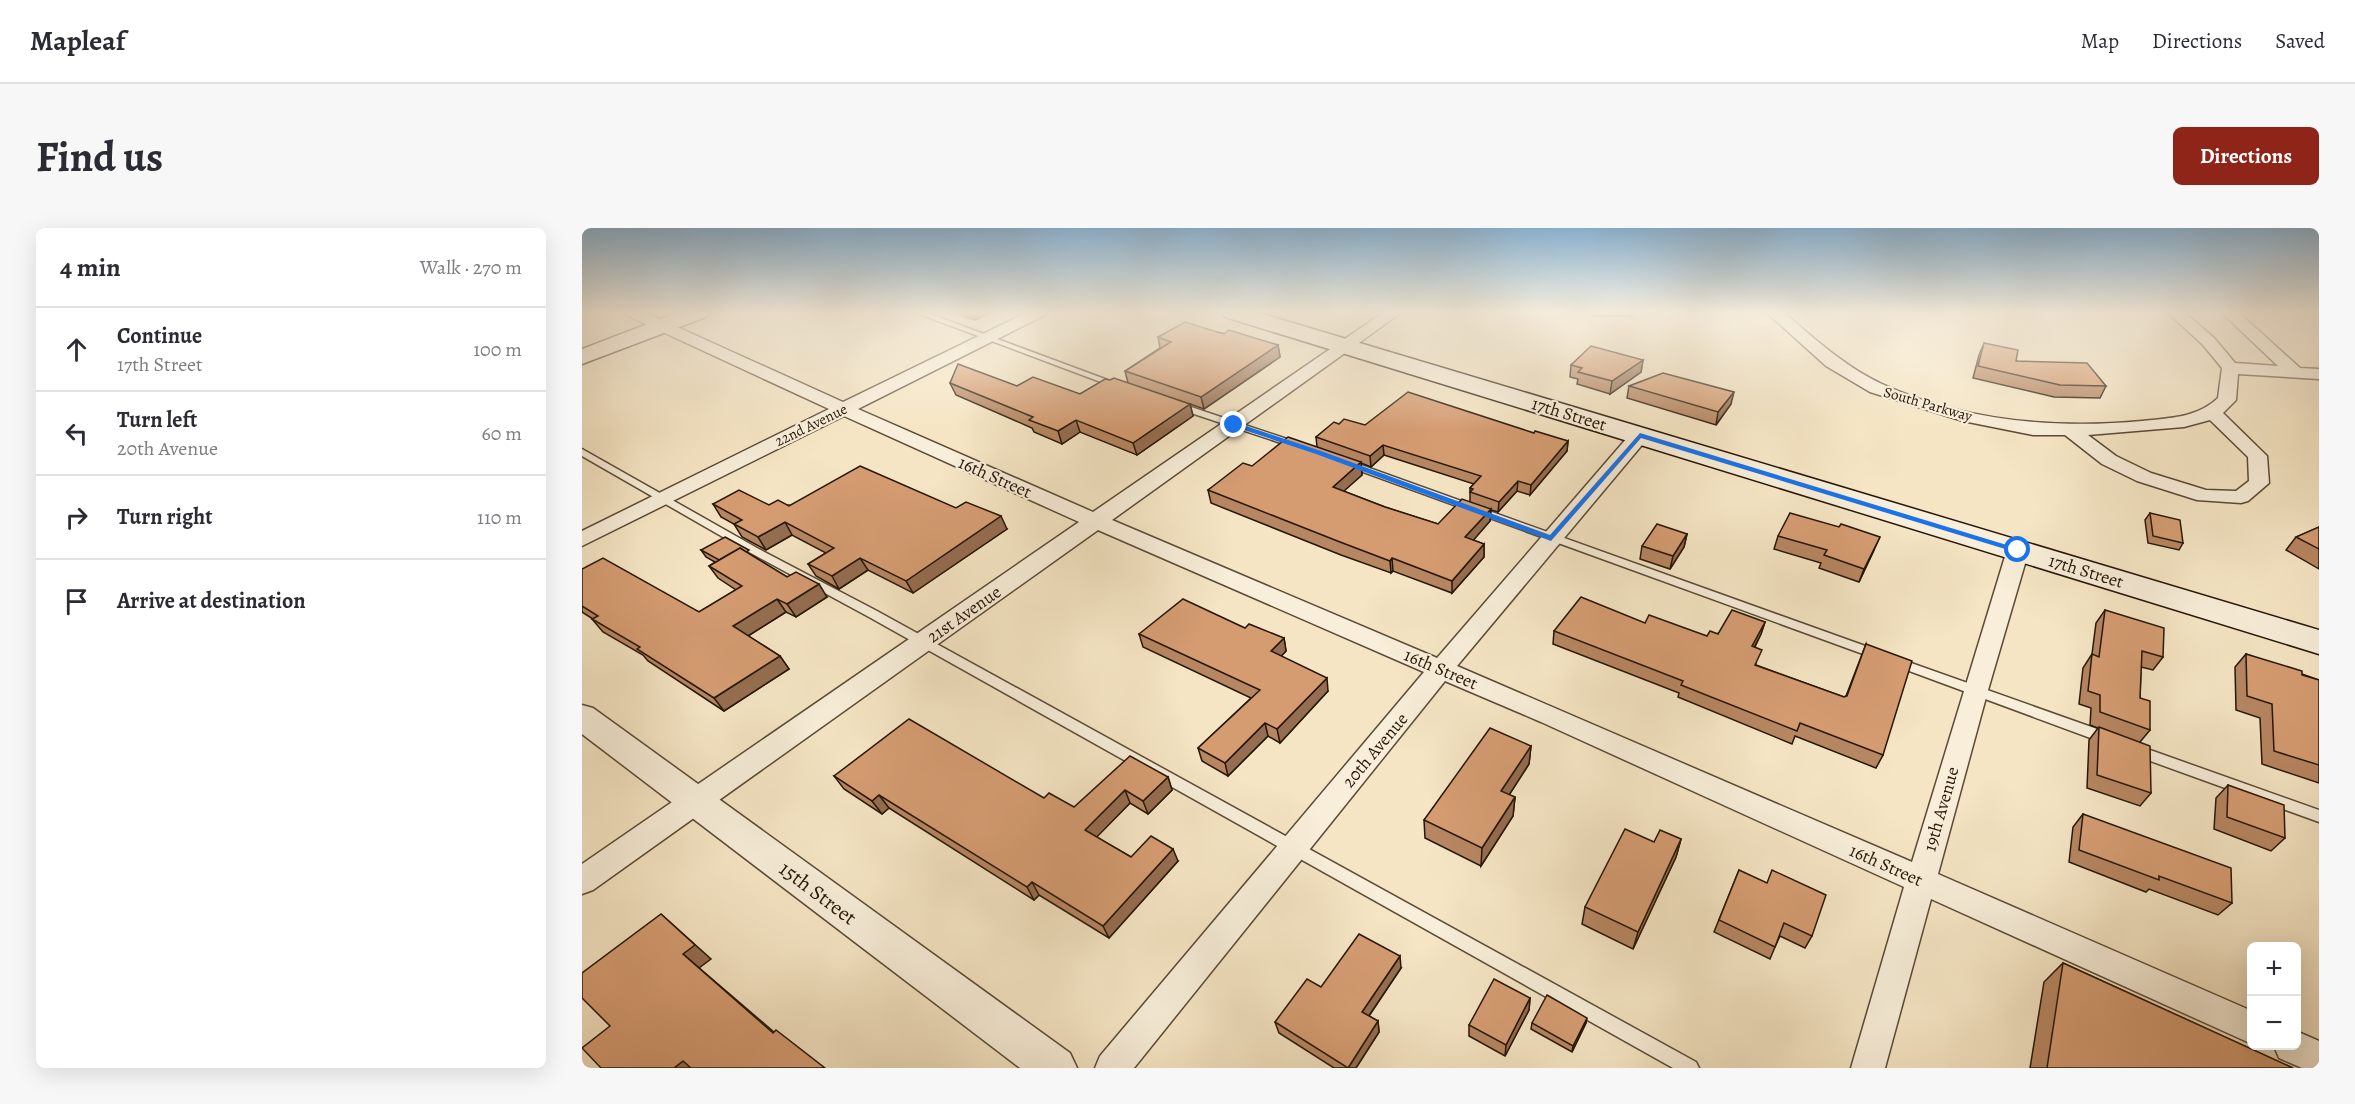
<!DOCTYPE html>
<meta charset="utf-8">
<style>
:root{--surface:#fff;--page:#f7f7f7;--text:#2b2b33;--muted:#7c7c81;--line:#e1e1e2;--accent:#8f2418}
body{margin:0;font-family:Alegreya,serif;background:var(--page);color:var(--text)}
.controls{position:absolute;right:18px;bottom:18px;display:grid;overflow:hidden;border-radius:9px;box-shadow:0 6px 24px #0002}
.controls button{width:54px;height:54px;display:grid;place-items:center;padding:0;border:0;border-bottom:2px solid var(--line);background:var(--surface);color:var(--text);font:30px sans-serif}
.stop{position:absolute;width:18px;height:18px;margin:-14px;border:4px solid #1a73e8;border-radius:50%;background:#fff}
.stop.end{background:#1a73e8;border-color:#fff;box-shadow:0 2px 6px #0008}
.list{margin:0;padding:0;list-style:none}
h2{display:flex;justify-content:space-between;align-items:center;height:78px;margin:0;padding:0 24px;font-size:26px}
h2 small{font-size:20px;font-weight:400;color:var(--muted)}
.list li{display:grid;grid-template-columns:39px 1fr auto;gap:18px;align-items:center;box-sizing:border-box;height:84px;padding:0 24px;border-top:2px solid var(--line)}
.list b{display:block;font-size:22px;white-space:nowrap}
.list p{margin:0;font-size:20px;white-space:nowrap;color:var(--muted)}
.list em{font-size:20px;font-style:normal;color:var(--muted)}
.icon{flex:none;width:33px;height:33px;fill:none;stroke:currentColor;stroke-width:2;stroke-linecap:round;stroke-linejoin:round}
.map{position:relative;flex:none;width:1737px;height:840px;overflow:hidden;border-radius:9px}
header{display:flex;align-items:center;gap:36px;box-sizing:border-box;height:84px;padding:0 30px;background:var(--surface);border-bottom:2px solid var(--line)}
header strong{font-size:28px}
nav{display:flex;gap:33px;margin-inline-start:auto;font-size:21px}
.intro{display:flex;align-items:center;justify-content:space-between;box-sizing:border-box;height:144px;padding:0 36px}
h1{margin:0;font-size:42px}
.button{padding:15px 27px;border-radius:9px;background:var(--accent);color:#fff;font-size:21px;font-weight:700}
main{display:flex;gap:36px;padding:0 36px}
aside{flex:1;background:var(--surface);border-radius:9px;box-shadow:0 6px 24px #0002}
.map>svg:first-child{display:block}
.lines{fill:none;stroke-linecap:round;stroke-linejoin:round}
.service-casing{stroke:#5a4a36;stroke-width:3}
.minor-casing{stroke:#5a4a36;stroke-width:3}
.tertiary-casing{stroke:#5a4a36;stroke-width:3}
.secondary-casing{stroke:#261607;stroke-width:3}
.service{fill:#f8eed9;fill-rule:evenodd}
.minor{fill:#f8eed9;fill-rule:evenodd}
.tertiary{fill:#f8eed9;fill-rule:evenodd}
.secondary{fill:#f8eed9;fill-rule:evenodd}
.wall{fill:#b78662;stroke:#261607;stroke-width:1.5;fill-rule:evenodd}
.shaded-wall{fill:#956d50;stroke:#261607;stroke-width:1.5}
.building{fill:#d59c72;stroke:#261607;stroke-width:1.5}
.route{fill:#1a73e8}
.labels{text-anchor:middle;stroke-width:4.5;stroke-linejoin:round;paint-order:stroke}
.far-street-label{font-size:15px;fill:#261607;stroke:#f8eed9}
.street-label{font-size:18px;fill:#261607;stroke:#f8eed9}
.near-street-label{font-size:21px;fill:#261607;stroke:#f8eed9}
</style>
<header>
<strong>Mapleaf</strong>
<nav><a>Map</a><a>Directions</a><a>Saved</a></nav>
</header>
<div class="intro"><h1>Find us</h1><a class="button">Directions</a></div>
<main>
<aside>
<h2>4 min<small>Walk · 270 m</small></h2>
<ul class="list">
<li><svg class="icon" aria-label="ahead" viewBox="0 0 24 24"><path d="M12 20V5M6 11l6-6 6 6"/></svg><div><b>Continue</b><p>17th Street</p></div><em>100 m</em></li>
<li><svg class="icon" aria-label="left" viewBox="0 0 24 24"><path d="M17 20v-9H6M10 6l-5 5 5 5"/></svg><div><b>Turn left</b><p>20th Avenue</p></div><em>60 m</em></li>
<li><svg class="icon" aria-label="right" viewBox="0 0 24 24"><path d="M7 20v-9h11M14 6l5 5-5 5"/></svg><div><b>Turn right</b></div><em>110 m</em></li>
<li><svg class="icon" aria-label="arrive" viewBox="0 0 24 24"><path d="M6 21V4h12l-3 4 3 4H6"/></svg><div><b>Arrive at destination</b></div></li>
</ul>
</aside>
<div class="map">
<svg width="1737" height="840" viewBox="0 0 1737 840">
<rect width="100%" height="100%" fill="#f5e5c4"/>
<filter id="stains"><feTurbulence type="fractalNoise" baseFrequency=".00333" numOctaves="4"/><feColorMatrix values="0 0 0 0 .2 0 0 0 0 .09 0 0 0 0 .02 0 0 0 .5 -.17"/></filter>
<radialGradient id="worn" r=".72"><stop offset=".6" stop-color="#630" stop-opacity="0"/><stop offset="1" stop-color="#630" stop-opacity=".3"/></radialGradient>
<g class="lines">
<defs>
<g id="service">
<polygon points="332,84 343,84 539,157 532,159"/>
<polygon points="594,174 720,216 722,218 717,221 591,179 590,177"/>
<polygon points="0,221 175,320 295,383 1114,834 1117,840 1091,840 287,389 167,324 0,228"/>
<polygon points="765,232 1300,424 1302,427 1300,430 1292,430 762,237 762,233"/>
<polygon points="1315,430 1532,507 1534,511 1532,515 1522,515 1311,437 1309,434 1311,431"/>
<polygon points="1554,517 1737,582 1737,594 1549,526 1547,522 1549,518"/>
</g>
<g id="minor">
<polygon points="41,84 62,84 261,174 446,84 466,84 463,87 276,181 511,284 802,84 820,84 530,292 855,430 1051,203 1065,203 1067,207 1065,211 875,438 1330,634 1425,322 1428,317 1436,315 1444,317 1447,322 1406,462 1356,646 1670,783 1670,816 1349,671 1303,840 1269,840 1322,659 959,494 863,453 552,840 513,840 518,828 842,444 516,302 11,662 0,666 0,636 497,294 262,188 0,318 0,303 247,181 44,87"/>
<path d="M1184,84h17c31,26 62,55 99,72 81,37 173,45 260,37 27,-3 55,-3 76,-23l4,-30 -19,-23 -36,-33h17l31,27 20,24 43,3 -57,-54h17l62,56 19,1v10l-81,-5 -2,26 -13,13 44,43 2,27 -21,18 -7,2 -44,-3 -60,-19 -35,-17 -37,-29h-32l-70,-14 -93,-29 -44,-26zM1628,192l38,37 1,24 -13,10 -30,-1 -55,-17 -35,-17 -28,-21 96,-8z"/>
<polygon points="1714,803 1737,813 1737,840 1720,840 1697,830 1692,818 1714,818"/>
</g>
<polygon id="tertiary" points="0,477 11,480 488,825 495,840 438,840 0,506"/>
<g id="secondary">
<polygon points="97,84 127,84 124,89 0,136 0,121"/>
<polygon points="640,84 674,84 1737,402 1737,426 643,89"/>
</g>
</defs>
<!-- service casing -->
<use href="#service" class="service-casing"/>
<!-- minor casing -->
<use href="#minor" class="minor-casing"/>
<!-- tertiary casing -->
<use href="#tertiary" class="tertiary-casing"/>
<!-- secondary casing -->
<use href="#secondary" class="secondary-casing"/>
<!-- service -->
<use href="#service" class="service"/>
<!-- minor -->
<use href="#minor" class="minor"/>
<!-- tertiary -->
<use href="#tertiary" class="tertiary"/>
<!-- secondary -->
<use href="#secondary" class="secondary"/>
</g>
<!-- wall -->
<g class="wall">
<polygon points="370,84 409,84 393,92"/>
<polygon points="1010,84 1050,84 1050,88 1011,88"/>
<polygon points="635,104 696,117 698,129 622,181 608,176 611,188 555,227 498,204 480,216 452,204 450,200 374,167 368,155 435,158 498,166 528,152 546,155 543,143 578,120 576,109"/>
<polygon points="1402,115 1434,133 1524,158 1518,170 1472,169 1391,150 1397,127"/>
<polygon points="1061,132 1059,144 1028,166 995,156 996,151 988,149 989,137"/>
<polygon points="1047,158 1149,176 1134,197 1045,170"/>
<path d="M757,196l195,9 34,8 -1,10 -37,44 -13,-4 -19,21 -7,-2 -1,11 -17,19 11,4v13l-32,36 -59,-22 -2,2 -50,-18 -130,-52 -3,-13 44,-24 65,-19 -1,-10zM802,227l90,29 -4,4v14l-32,22 -53,-17 -42,-16 19,-16 -1,-12 10,4z"/>
<polygon points="131,276 374,280 425,301 331,365 286,342 257,361 234,348 226,336 244,325 210,307 184,322 160,309 152,296 139,289"/>
<polygon points="1568,285 1601,315 1597,322 1566,315 1563,292"/>
<polygon points="1737,299 1737,341 1704,322 1714,309"/>
<polygon points="1105,306 1102,319 1088,341 1058,331 1060,318"/>
<polygon points="1196,308 1292,322 1277,354 1237,340 1239,335 1192,321"/>
<polygon points="119,322 171,328 205,349 245,369 214,389 204,384 166,408 198,428 207,441 142,483 66,433 61,427 21,404 10,391 11,391 0,384 0,341 117,384 154,362 136,350 127,338 133,334 124,329"/>
<polygon points="1523,382 1581,429 1571,442 1559,439 1558,470 1568,502 1558,514 1569,565 1558,578 1505,560 1507,512 1516,500 1508,497 1509,480 1497,476 1501,440 1510,426 1514,395"/>
<polygon points="1183,394 1179,406 1173,419 1174,437 1262,469 1264,468 1284,416 1301,527 1294,540 1213,508 1210,516 1096,469 1097,465 971,416 972,403 1063,395 1125,408"/>
<polygon points="663,400 702,410 704,423 699,428 746,463 698,515 686,508 646,548 620,533 616,520 669,470 561,419 557,406"/>
<polygon points="1664,426 1737,452 1737,555 1680,536 1678,490 1654,482 1653,439"/>
<polygon points="949,518 947,536 927,567 933,569 931,588 899,638 843,610 842,592"/>
<polygon points="252,548 462,570 492,579 586,549 590,562 566,586 548,575 514,609 549,629 596,633 527,710 457,667 452,672 307,580 300,586 262,561"/>
<polygon points="1646,557 1703,610 1689,623 1632,601 1634,570"/>
<polygon points="1501,586 1650,675 1636,687 1567,661 1564,664 1487,634 1491,599"/>
<polygon points="1099,611 1094,629 1051,721 1000,696 1003,679 1072,614"/>
<polygon points="1157,642 1230,708 1223,720 1198,708 1193,719 1188,731 1132,704"/>
<polygon points="1481,735 1711,840 1448,840 1462,754"/>
<polygon points="819,740 787,788 796,793 797,804 774,840 752,840 697,805 693,794 739,759"/>
<polygon points="948,770 947,782 923,828 887,808 887,797"/>
<polygon points="950,795 1004,795 990,824 949,801"/>
</g>
<!-- shaded-wall -->
<g class="shaded-wall">
<polygon points="390,84 409,84 393,92"/>
<polygon points="696,117 698,129 622,181 619,169"/>
<polygon points="1061,132 1059,144 1028,166 1030,153"/>
<polygon points="1152,164 1149,176 1134,197 1136,184"/>
<polygon points="608,176 611,188 555,227 551,215"/>
<polygon points="494,192 498,204 480,216 476,203"/>
<polygon points="986,213 985,223 948,267 949,257"/>
<polygon points="801,217 802,227 789,239 788,228"/>
<polygon points="779,234 780,247 752,272 751,259"/>
<polygon points="936,253 935,263 916,284 917,274"/>
<polygon points="909,281 908,293 883,322 883,309"/>
<polygon points="419,288 425,301 331,365 324,353"/>
<polygon points="203,294 210,307 184,322 176,309"/>
<polygon points="1105,306 1102,319 1088,341 1091,328"/>
<polygon points="1298,309 1292,322 1277,354 1282,341"/>
<polygon points="902,316 902,329 870,365 870,353"/>
<polygon points="278,330 286,342 257,361 250,348"/>
<polygon points="810,330 811,343 809,345 808,333"/>
<polygon points="237,356 245,369 214,389 205,376"/>
<polygon points="195,371 204,384 161,411 151,398"/>
<polygon points="1183,394 1179,406 1166,431 1170,418"/>
<polygon points="702,410 704,423 691,437 689,423"/>
<polygon points="198,428 207,441 142,483 132,470"/>
<polygon points="745,450 746,463 698,515 695,501"/>
<polygon points="683,495 686,508 646,548 643,535"/>
<polygon points="949,518 947,536 918,581 919,563"/>
<polygon points="586,549 590,562 566,586 561,573"/>
<polygon points="543,562 548,575 509,615 503,602"/>
<polygon points="297,567 307,580 300,586 290,573"/>
<polygon points="933,569 931,588 899,638 900,620"/>
<polygon points="1099,611 1094,629 1051,721 1056,704"/>
<polygon points="591,621 596,633 527,710 521,698"/>
<polygon points="450,654 457,667 452,672 445,659"/>
<polygon points="79,686 129,731 117,740 207,817 101,726"/>
<polygon points="818,728 819,740 782,795 780,784"/>
<polygon points="948,770 947,782 923,828 924,817"/>
<polygon points="1005,790 1004,795 990,824 991,818"/>
<polygon points="796,793 797,804 774,840 766,840"/>
<polygon points="101,833 111,840 92,840"/>
</g>
<!-- building -->
<g class="building">
<polygon points="603,94 635,104 642,106 647,102 696,117 619,169 543,143 589,114 576,109"/>
<polygon points="1402,115 1436,122 1434,133 1505,135 1524,158 1478,157 1396,138"/>
<polygon points="1009,118 1061,132 1030,153 996,144 1000,140 989,137"/>
<polygon points="376,136 435,158 451,149 498,166 523,151 528,152 532,150 608,176 551,215 494,192 476,203 447,192 451,189 368,155"/>
<polygon points="1081,145 1152,164 1136,184 1047,158"/>
<polygon points="826,164 952,205 953,203 986,213 949,257 936,253 917,274 888,264 891,261 888,260 899,248 801,217 788,228 734,209 752,194 757,196 762,191 783,197"/>
<polygon points="706,209 779,234 751,259 803,279 856,296 880,271 909,281 883,309 902,316 870,353 810,330 808,333 758,314 626,262 661,235 670,238"/>
<polygon points="278,238 374,280 384,274 419,288 324,353 278,330 250,348 226,336 252,320 203,294 176,309 152,296 160,292 131,276 157,262 187,277 196,272 207,278"/>
<polygon points="1208,285 1257,299 1259,296 1298,309 1282,341 1242,327 1245,322 1196,308"/>
<polygon points="1568,285 1598,292 1601,315 1571,308"/>
<polygon points="1075,296 1105,306 1091,328 1060,318"/>
<polygon points="1737,299 1737,321 1714,309"/>
<polygon points="143,309 167,322 164,324 158,320 137,332 119,322"/>
<polygon points="158,320 205,349 214,344 237,356 205,376 195,371 151,398 198,428 132,470 55,421 58,419 10,391 16,388 0,378 0,341 21,330 117,384 160,358 127,338"/>
<polygon points="999,369 1063,395 1067,387 1125,408 1128,403 1136,406 1150,382 1183,394 1170,418 1180,422 1173,437 1262,469 1265,468 1284,416 1330,433 1301,527 1218,495 1215,503 1099,457 1101,453 972,403"/>
<polygon points="601,371 663,400 667,396 702,410 689,423 745,450 695,501 683,495 643,535 616,520 678,462 557,406"/>
<polygon points="1523,382 1582,400 1581,429 1560,423 1558,470 1568,473 1568,502 1518,484 1518,467 1506,463 1510,426 1517,429"/>
<polygon points="1664,426 1720,443 1720,447 1737,452 1737,537 1692,523 1690,476 1665,468"/>
<polygon points="327,491 462,570 467,565 492,579 548,528 586,549 561,573 543,562 503,602 549,629 569,608 591,621 521,698 450,654 445,659 297,567 290,573 252,548"/>
<polygon points="1517,499 1568,518 1569,565 1515,547"/>
<polygon points="908,500 949,518 919,563 933,569 900,620 842,592"/>
<polygon points="1646,557 1702,577 1703,610 1645,589"/>
<polygon points="1501,586 1649,640 1650,675 1577,648 1577,652 1497,622"/>
<polygon points="1043,601 1072,614 1078,602 1099,611 1056,704 1003,679"/>
<polygon points="1157,642 1185,655 1190,642 1244,667 1230,708 1202,695 1193,719 1137,692"/>
<polygon points="79,686 113,717 101,726 191,805 194,802 243,840 109,840 101,833 92,840 19,840 0,820 28,798 0,770 0,745"/>
<polygon points="777,706 818,728 780,784 796,793 766,840 693,794 725,751 739,759"/>
<polygon points="1481,735 1711,840 1465,840"/>
<polygon points="912,751 948,770 924,817 887,797"/>
<polygon points="965,767 1005,790 991,818 950,795"/>
</g>
<!-- sky -->
<linearGradient id="sky" x2="0" y2="1"><stop stop-color="#8cb7d8"/><stop offset="0.42" stop-color="#faf3e4"/><stop offset="1" stop-color="#faf3e4" stop-opacity="0"/></linearGradient>
<rect width="1737" height="202" fill="url(#sky)"/>
<!-- route -->
<polygon class="route" points="652,194 739,223 968,307 1058,205 1441,322 1433,324 1059,210 969,313 734,226 650,198"/>
<g class="labels">
<!-- far-street labels -->
<g class="far-street-label">
<text transform="translate(1346 176) rotate(16)" y="5">South Parkway</text>
<text transform="translate(229 197) rotate(-26)" y="5">22nd Avenue</text>
</g>
<!-- street labels -->
<g class="street-label">
<text transform="translate(987 186) rotate(17)" y="6">17th Street</text>
<text transform="translate(413 249) rotate(24)" y="6">16th Street</text>
<text transform="translate(1504 343) rotate(17)" y="6">17th Street</text>
<text transform="translate(382 386) rotate(-35)" y="6">21st Avenue</text>
<text transform="translate(859 441) rotate(23)" y="6">16th Street</text>
<text transform="translate(793 522) rotate(-50)" y="6">20th Avenue</text>
<text transform="translate(1359 581) rotate(-74)" y="6">19th Avenue</text>
<text transform="translate(1304 637) rotate(24)" y="6">16th Street</text>
</g>
<!-- near-street labels -->
<g class="near-street-label">
<text transform="translate(236 665) rotate(37)" y="7">15th Street</text>
</g>
</g>
<rect width="100%" height="100%" filter="url(#stains)"/>
<rect width="100%" height="100%" fill="url(#worn)"/>
</svg>
<div class="controls">
<button>+</button>
<button>−</button>
</div>
<div class="stop" style="left:1436px;top:322px"></div>
<div class="stop end" style="left:652px;top:197px"></div>
</div>
</main>
